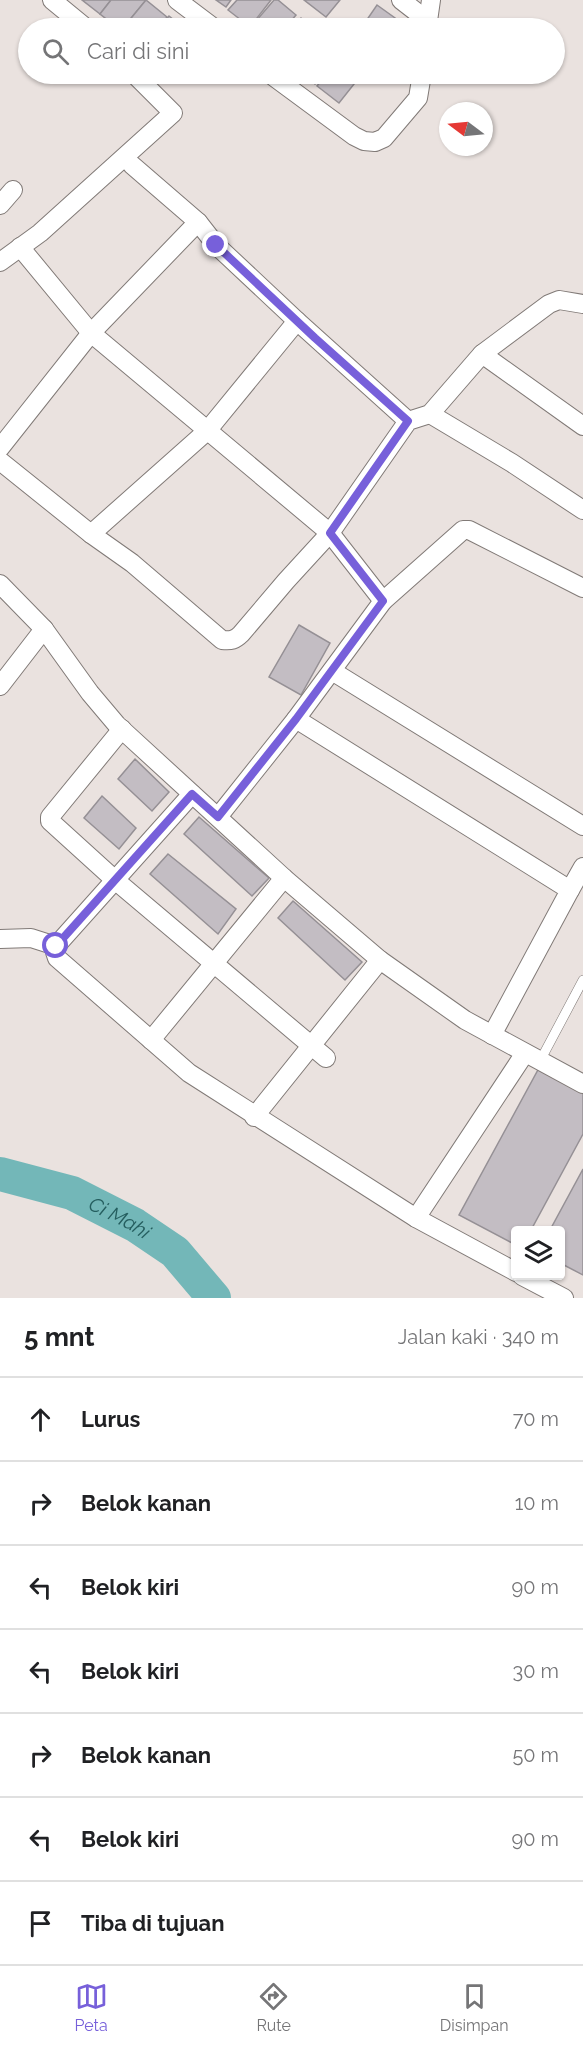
<!DOCTYPE html>
<html lang="id">
<meta charset="utf-8">
<style>
:root{--surface:#fff;--page:#f2f2f2;--text:#202124;--muted:#757577;--line:#e0e0e0;--accent:#7760da}
body{margin:0;font-family:Raleway,sans-serif;background:var(--page);color:var(--text)}
.controls{position:absolute;right:18px;bottom:18px;display:grid;overflow:hidden;border-radius:6px;box-shadow:0 2px 4px #0004}
.controls button{width:54px;height:54px;display:grid;place-items:center;padding:0;border:0;border-bottom:2px solid var(--line);background:var(--surface);color:var(--text);font:30px sans-serif}
.compass{position:absolute;left:439px;top:102px;width:54px;height:54px;border-radius:50%;background:var(--surface);box-shadow:0 2px 4px #0004;rotate:286deg}
.stop{position:absolute;width:18px;height:18px;margin:-14px;border:4px solid #7760da;border-radius:50%;background:#fff}
.stop.end{background:#7760da;border-color:#fff;box-shadow:0 2px 6px #0008}
.list{margin:0;padding:0;list-style:none}
h2{display:flex;justify-content:space-between;align-items:center;height:78px;margin:0;padding:0 24px;font-size:26px}
h2 small{font-size:20px;font-weight:400;color:var(--muted)}
.list li{display:grid;grid-template-columns:39px 1fr auto;gap:18px;align-items:center;box-sizing:border-box;height:84px;padding:0 24px;border-top:2px solid var(--line)}
.list b{display:block;font-size:22px;white-space:nowrap}
.list em{font-size:20px;font-style:normal;color:var(--muted)}
.icon{flex:none;width:33px;height:33px;fill:none;stroke:currentColor;stroke-width:2;stroke-linecap:round;stroke-linejoin:round}
.map{position:relative;flex:none;width:583px;height:1298px;overflow:hidden}
.search{position:absolute;background:var(--surface);box-shadow:0 2px 4px #0004;left:18px;right:18px;top:18px;height:66px;display:flex;align-items:center;gap:15px;box-sizing:border-box;padding:0 21px;border-radius:33px;color:var(--muted);font-size:22px}
.sheet{height:666px;background:var(--surface)}
nav{display:flex;justify-content:space-around;align-items:center;box-sizing:border-box;height:84px;border-top:2px solid var(--line);background:var(--surface);font-size:16px;color:var(--muted)}
nav a{display:grid;justify-items:center;gap:3px}
nav .on{color:var(--accent)}
.map>svg:first-child{display:block}
.lines{fill:none;stroke-linecap:round;stroke-linejoin:round}
.river{stroke:#73b7b8;stroke-width:34}
.building{fill:#c3bdc3;stroke:#959095;stroke-width:1.5}
.service-casing{stroke:#817a77;stroke-width:10}
.minor-casing{stroke:#817a77;stroke-width:20}
.service{stroke:#fff;stroke-width:9}
.minor{stroke:#fff;stroke-width:18}
.route{stroke:#7760da;stroke-width:8}
.labels{text-anchor:middle;stroke-width:4.5;stroke-linejoin:round;paint-order:stroke}
.water-label{font-size:20px;font-style:italic;fill:#255e5f;stroke:#f7efec}
</style>
<div class="map">
<svg width="583" height="1298" viewBox="0 0 583 1298">
<rect width="100%" height="100%" fill="#eae2df"/>
<g class="lines">
<!-- river -->
<path class="river" id="s1" d="M0,1174l72,19 63,32 40,27 39,46"/>
</g>
<!-- building -->
<g class="building">
<polygon points="82,0 111,0 100,14"/>
<polygon points="111,0 146,0 123,28 118,28 100,14"/>
<polygon points="146,0 167,17 158,28 123,28"/>
<polygon points="216,0 231,0 226,7"/>
<polygon points="237,0 271,0 250,27 228,10"/>
<polygon points="274,0 278,0 296,15 285,28 250,28"/>
<polygon points="304,0 340,0 326,17"/>
<polygon points="377,5 409,28 376,28 366,21"/>
<polygon points="169,16 184,28 159,28"/>
<polygon points="301,18 313,28 292,28"/>
<polygon points="363,19 366,21 376,28 356,28"/>
<polygon points="178,74 193,74 187,81"/>
<polygon points="302,74 324,74 315,84"/>
<polygon points="327,74 362,74 339,103 317,86"/>
<polygon points="299,625 330,643 301,695 269,677"/>
<polygon points="135,759 169,792 152,811 118,779"/>
<polygon points="102,796 136,828 119,849 84,818"/>
<polygon points="199,817 269,878 252,896 184,834"/>
<polygon points="168,854 236,909 218,934 150,874"/>
<polygon points="293,901 362,962 345,980 278,918"/>
<polygon points="539,1068 583,1092 583,1134 531,1230 516,1230 516,1245 459,1215"/>
<polygon points="583,1169 583,1275 560,1263 560,1230 550,1230"/>
</g>
<g class="lines">
<defs>
<polyline id="service" points="540,1061 583,980"/>
<g id="minor">
<polyline points="52,0 86,28"/>
<polyline points="177,0 214,28"/>
<polyline points="401,0 428,21"/>
<polyline points="427,28 431,0"/>
<polyline points="270,74 354,136 364,141 375,142 384,138 418,98 422,74"/>
<polyline points="132,165 198,222"/>
<polyline points="0,205 13,190"/>
<polyline points="20,247 91,333 330,533 383,601 296,719 570,890 492,1035"/>
<polyline points="0,262 40,233 173,113 134,74"/>
<polyline points="482,354 549,304 559,300 583,304"/>
<polyline points="430,414 512,463 583,510"/>
<polyline points="0,448 91,333 198,222 216,245 297,321 408,421"/>
<path d="M0,461l91,73 41,29 90,77c9,1 13,0 19,-6l45,-53 44,-48 78,-112 22,-7 52,-60 101,72"/>
<polyline points="91,534 207,431 297,321"/>
<polyline points="0,584 44,629 90,693 117,725 284,878 380,960 465,1020 583,1084"/>
<polyline points="383,601 463,530 469,530 583,588"/>
<polyline points="332,671 583,826"/>
<polyline points="0,686 44,629"/>
<polyline points="122,729 50,817 50,821 115,880 326,1058"/>
<polyline points="192,794 56,946 55,952 57,958 189,1073 416,1218 516,1272"/>
<polyline points="218,817 296,719"/>
<polyline points="570,890 583,867"/>
<polyline points="0,939 31,938 56,946"/>
<polyline points="151,1040 284,878"/>
<polyline points="254,1117 380,960"/>
<polyline points="416,1218 525,1053"/>
<polyline points="522,1276 564,1298"/>
</g>
</defs>
<!-- service casing -->
<use href="#service" class="service-casing"/>
<!-- minor casing -->
<use href="#minor" class="minor-casing"/>
<!-- service -->
<use href="#service" class="service"/>
<!-- minor -->
<use href="#minor" class="minor"/>
</g>
<g class="lines">
<!-- route -->
<polyline class="route" points="56,946 192,794 218,817 296,719 383,601 330,533 408,421 315,338 216,245"/>
</g>
<g class="labels">
<!-- water labels -->
<g class="water-label">
<text dy="7" stroke="none"><textPath href="#s1" startOffset="128">Ci Mahi</textPath></text>
</g>
</g>
</svg>
<div class="controls">
<button><svg class="icon" aria-label="layers" viewBox="0 0 24 24"><path d="M12 4l9 5-9 5-9-5zM3 14l9 5 9-5"/></svg></button>
</div>
<svg class="compass" viewBox="-18 -18 36 36"><path d="M0-13l5 13h-10z" fill="#e53935"/><path d="M0 13l5-13h-10z" fill="#757577"/></svg>
<div class="stop" style="left:56px;top:946px"></div>
<div class="stop end" style="left:216px;top:245px"></div>
<div class="search"><svg class="icon" aria-label="search" viewBox="0 0 24 24"><circle cx="10" cy="10" r="6"/><path d="M15 15l6 6"/></svg>Cari di sini</div>
</div>
<section class="sheet">
<h2>5 mnt<small>Jalan kaki · 340 m</small></h2>
<ul class="list">
<li><svg class="icon" aria-label="ahead" viewBox="0 0 24 24"><path d="M12 20V5M6 11l6-6 6 6"/></svg><div><b>Lurus</b></div><em>70 m</em></li>
<li><svg class="icon" aria-label="right" viewBox="0 0 24 24"><path d="M7 20v-9h11M14 6l5 5-5 5"/></svg><div><b>Belok kanan</b></div><em>10 m</em></li>
<li><svg class="icon" aria-label="left" viewBox="0 0 24 24"><path d="M17 20v-9H6M10 6l-5 5 5 5"/></svg><div><b>Belok kiri</b></div><em>90 m</em></li>
<li><svg class="icon" aria-label="left" viewBox="0 0 24 24"><path d="M17 20v-9H6M10 6l-5 5 5 5"/></svg><div><b>Belok kiri</b></div><em>30 m</em></li>
<li><svg class="icon" aria-label="right" viewBox="0 0 24 24"><path d="M7 20v-9h11M14 6l5 5-5 5"/></svg><div><b>Belok kanan</b></div><em>50 m</em></li>
<li><svg class="icon" aria-label="left" viewBox="0 0 24 24"><path d="M17 20v-9H6M10 6l-5 5 5 5"/></svg><div><b>Belok kiri</b></div><em>90 m</em></li>
<li><svg class="icon" aria-label="arrive" viewBox="0 0 24 24"><path d="M6 21V4h12l-3 4 3 4H6"/></svg><div><b>Tiba di tujuan</b></div></li>
</ul>
</section>
<nav>
<a class="on"><svg class="icon" aria-label="map" viewBox="0 0 24 24"><path d="M3 6l6-2 6 2 6-2v14l-6 2-6-2-6 2zM9 4v14M15 6v14"/></svg>Peta</a>
<a><svg class="icon" aria-label="directions" viewBox="0 0 24 24"><path d="M12 3l9 9-9 9-9-9zM9 14v-3h6M13 9l2 2-2 2"/></svg>Rute</a>
<a><svg class="icon" aria-label="saved" viewBox="0 0 24 24"><path d="M7 4h10v16l-5-4-5 4z"/></svg>Disimpan</a>
</nav>
